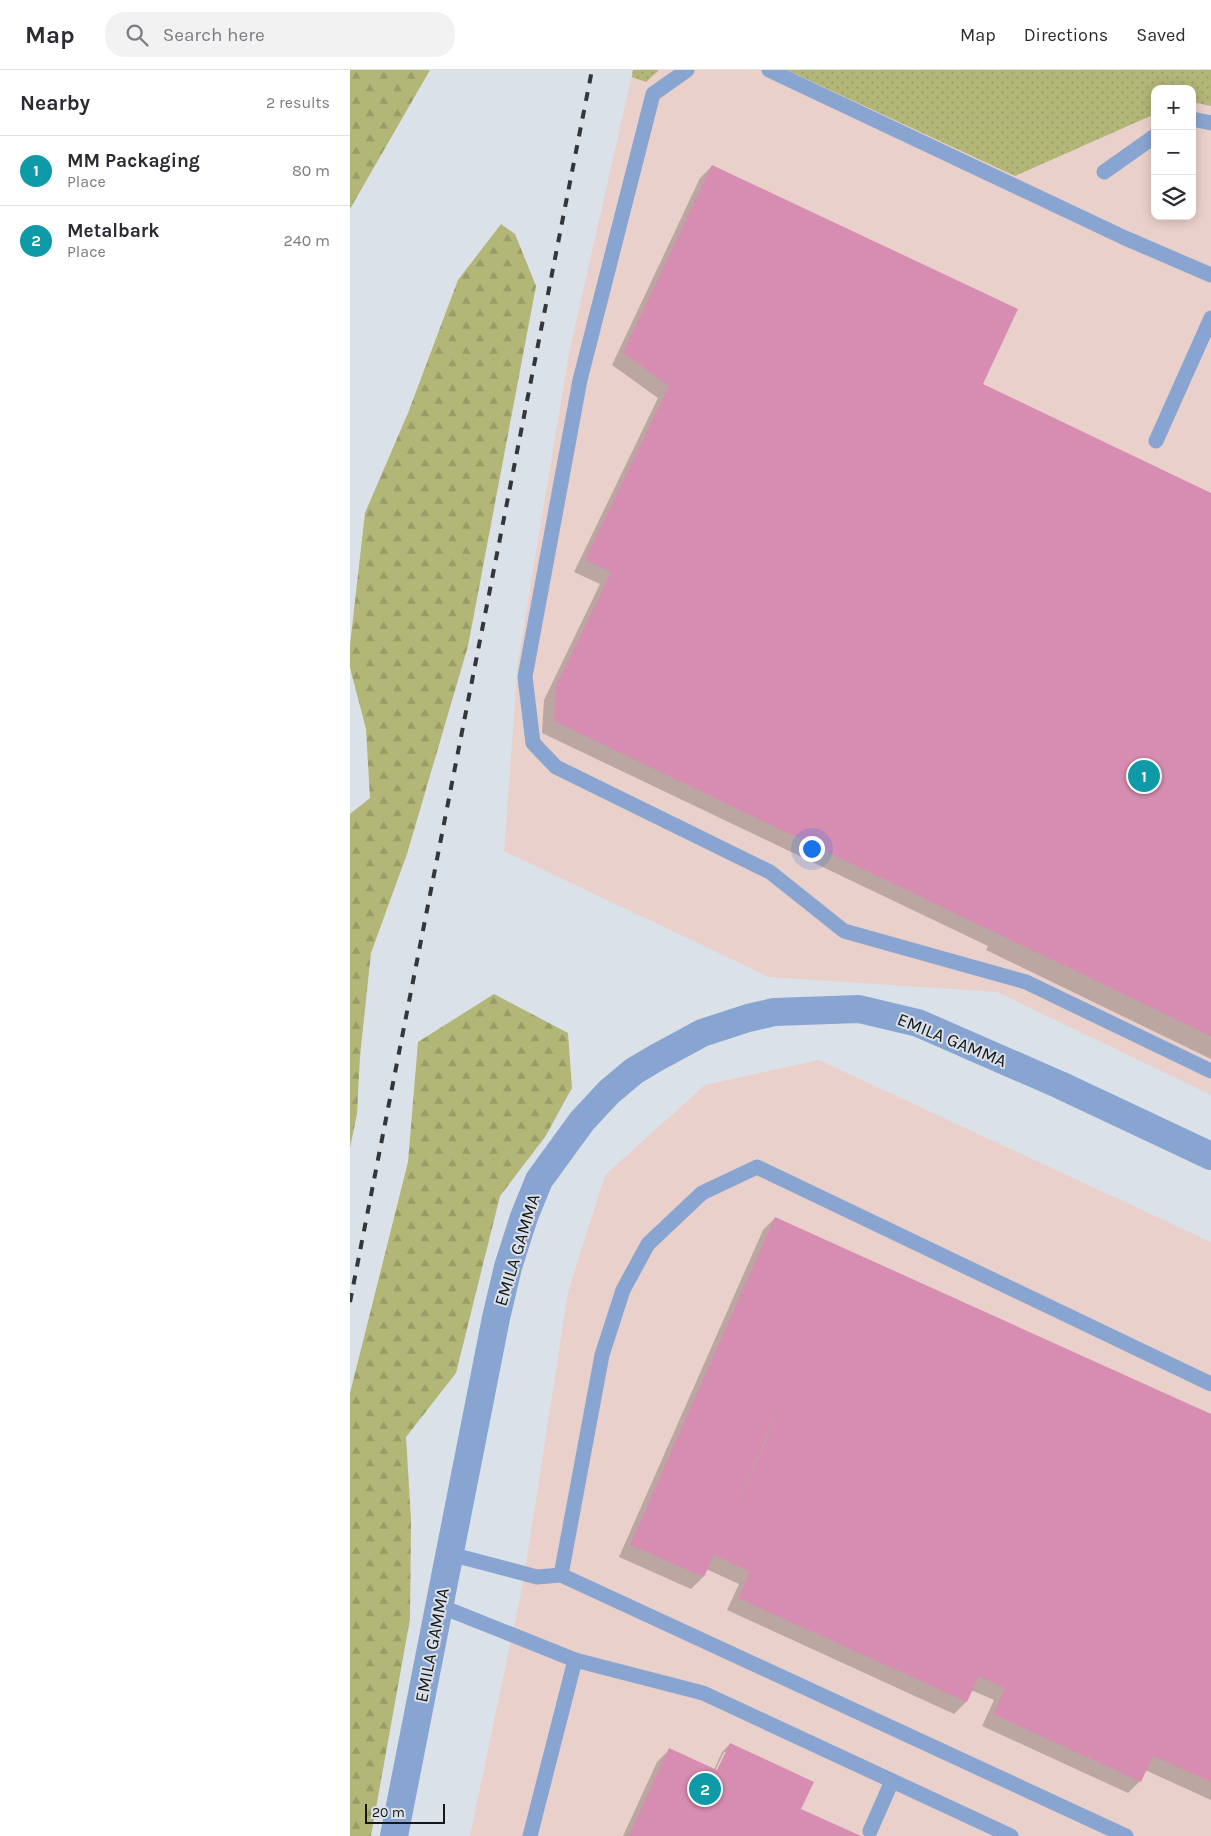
<!DOCTYPE html>
<meta charset="utf-8">
<style>
:root{--surface:#fff;--page:#f2f2f3;--text:#2b2b33;--muted:#7c7c81;--line:#e1e1e2;--accent:#c5353e}
body{margin:0;font-family:Karla,sans-serif;background:var(--page);color:var(--text)}
.controls{position:absolute;right:15px;top:15px;display:grid;overflow:hidden;border-radius:10px;box-shadow:0 2px 12px #0003}
.controls button{width:45px;height:45px;display:grid;place-items:center;padding:0;border:0;border-bottom:1px solid var(--line);background:var(--surface);color:var(--text);font:25px sans-serif}
.scale{position:absolute;left:15px;bottom:12px;width:80px;box-sizing:border-box;padding-left:5px;border:2px solid #151719;border-top:0;font-size:14px;line-height:18px;white-space:nowrap;color:#151719;-webkit-text-stroke:4px #dbe1e8;paint-order:stroke}
.you{position:absolute;left:461px;top:778px;width:18px;height:18px;margin:-12px;border:4px solid #fff;border-radius:50%;background:#1a73e8;box-shadow:0 0 0 8px #1a73e833}
.badge{display:grid;place-items:center;width:32px;height:32px;border-radius:50%;background:var(--accent);color:#fff;font-size:16px;font-weight:700}
.pin{position:absolute;translate:-50% -50%;border:2px solid #fff;box-shadow:0 1px 5px #0006}
.list{margin:0;padding:0;list-style:none}
h2{display:flex;justify-content:space-between;align-items:center;height:65px;margin:0;padding:0 20px;font-size:21px}
h2 small{font-size:16px;font-weight:400;color:var(--muted)}
.list li{display:grid;grid-template-columns:32px 1fr auto;gap:15px;align-items:center;box-sizing:border-box;height:70px;padding:0 20px;border-top:1px solid var(--line)}
.list b{display:block;font-size:19px;white-space:nowrap}
.list p{margin:0;font-size:16px;white-space:nowrap;color:var(--muted)}
.list em{font-size:16px;font-style:normal;color:var(--muted)}
.icon{flex:none;width:28px;height:28px;fill:none;stroke:currentColor;stroke-width:2;stroke-linecap:round;stroke-linejoin:round}
.map{position:relative;flex:none;width:861px;height:1766px;overflow:hidden}
header{display:flex;align-items:center;gap:30px;box-sizing:border-box;height:70px;padding:0 25px;background:var(--surface);border-bottom:1px solid var(--line)}
header strong{font-size:24px}
nav{display:flex;gap:28px;margin-inline-start:auto;font-size:18px}
.search{width:350px;height:45px;background:var(--page);display:flex;align-items:center;gap:12px;box-sizing:border-box;padding:0 18px;border-radius:20px;color:var(--muted);font-size:19px}
main{display:flex}
aside{flex:1;background:var(--surface)}
.map>svg:first-child{display:block}
.industrial{fill:#ead0ca;fill-rule:evenodd}
.grass{fill:url(#grass-dots)}
.forest{fill:url(#forest-firs)}
.shadow{fill:#0003;fill-rule:evenodd}
.building{fill:#d78db1;fill-rule:evenodd}
.lines{fill:none;stroke-linecap:round;stroke-linejoin:round}
.service{stroke:#88a4d0;stroke-width:15}
.minor{stroke:#88a4d0;stroke-width:28}
.rail{stroke:#343639;stroke-width:4;stroke-dasharray:9 9;stroke-linecap:butt}
.labels{text-anchor:middle;stroke-width:4;stroke-linejoin:round;paint-order:stroke}
.street-label{font-size:18px;fill:#151719;stroke:#dbe1e8}
</style>
<header>
<strong>Map</strong>
<div class="search"><svg class="icon" aria-label="search" viewBox="0 0 24 24"><circle cx="10" cy="10" r="6"/><path d="M15 15l6 6"/></svg>Search here</div>
<nav><a>Map</a><a>Directions</a><a>Saved</a></nav>
</header>
<main>
<aside>
<h2>Nearby<small>2 results</small></h2>
<ul class="list">
<li><span class="badge" style="background:#0f9aa8">1</span><div><b>MM Packaging</b><p>Place</p></div><em>80 m</em></li>
<li><span class="badge" style="background:#0f9aa8">2</span><div><b>Metalbark</b><p>Place</p></div><em>240 m</em></li>
</ul>
</aside>
<div class="map">
<svg width="861" height="1766" viewBox="0 0 861 1766">
<defs>
<pattern id="grass-dots" width="8" height="8" patternUnits="userSpaceOnUse" patternTransform="scale(1.25)"><rect width="8" height="8" fill="#b2b677"/><path d="M2 2h.1M6 6h.1" fill="none" stroke="#989c66" stroke-width="1.8" stroke-linecap="round"/></pattern>
<pattern id="forest-firs" width="22" height="20" patternUnits="userSpaceOnUse" patternTransform="scale(1.25)"><rect width="22" height="20" fill="#b2b677"/><path d="M5 1l3.5 6h-7zM16 11l3.5 6h-7z" fill="#989c66"/></pattern>
</defs>
<rect width="100%" height="100%" fill="#dbe1e8"/>
<!-- industrial -->
<g class="industrial">
<path d="M283,0h578v1025l-214,-103 -228,-15 -265,-126 14,-189 51,-309zM805,19h37v127h-37z"/>
<polygon points="469,990 861,1172 861,1766 120,1766 173,1513 218,1222 255,1105 355,1015"/>
</g>
<!-- grass -->
<g class="grass">
<polygon points="283,0 309,0 296,12 282,7"/>
<polygon points="437,0 861,0 861,36 842,32 842,19 805,19 805,44 665,106"/>
</g>
<!-- forest -->
<g class="forest">
<polygon points="0,0 80,0 0,139"/>
<polygon points="151,154 165,164 186,216 118,576 57,784 21,883 10,986 7,1044 0,1078 0,744 20,728 16,659 0,598 0,575 15,443 58,343 108,210"/>
<polygon points="144,924 218,963 222,1018 195,1067 150,1126 106,1303 56,1367 61,1450 60,1549 21,1766 0,1766 0,1323 58,1092 68,972"/>
</g>
<!-- shadow -->
<g class="shadow">
<polygon points="362,96 631,314 861,425 861,989 636,880 638,876 192,663 194,630 250,514 224,502 308,328 262,295 350,108"/>
<polygon points="425,1148 861,1346 861,1730 795,1700 790,1711 778,1723 632,1656 644,1630 621,1620 616,1632 604,1644 377,1540 389,1514 356,1499 353,1507 341,1519 269,1487 413,1160"/>
<path d="M380,1674l69,65 59,27h-235l34,-74 12,-12 45,20 8,-18zM374,1682h3l-11,24 -3,-1z"/>
</g>
<!-- building -->
<g class="building">
<polygon points="362,95 668,239 633,314 861,423 861,966 204,651 206,617 261,502 235,490 319,316 273,283"/>
<path d="M425,1147l436,197v368l-58,-26 -12,26 -148,-68 12,-26 -26,-12 -12,26 -229,-104 12,-26 -36,-17 -10,22 -74,-32zM435,1325l-22,53 -25,54v-1z"/>
<polygon points="380,1673 464,1712 451,1739 511,1766 279,1766 319,1678 367,1700"/>
</g>
<g class="lines">
<!-- service -->
<g class="service">
<polyline points="337,0 303,24 230,310 175,607 183,673 206,697 420,802 494,861 676,912 861,1001"/>
<polyline points="419,0 775,168 861,205"/>
<polyline points="842,49 861,53"/>
<polyline points="754,102 805,66"/>
<polyline points="806,371 861,248"/>
<polyline points="100,1484 187,1507 211,1505 776,1766"/>
<polyline points="211,1505 252,1285 273,1220 298,1174 352,1123 407,1097 861,1314"/>
<polyline points="90,1536 225,1590 353,1623 661,1766"/>
<polyline points="520,1761 542,1711"/>
<polyline points="180,1766 225,1590"/>
</g>
<!-- minor -->
<polyline class="minor" points="44,1766 146,1248 158,1197 174,1147 189,1110 232,1051 259,1022 284,1001 306,988 352,963 398,948 424,942 509,939 568,953 710,1015 861,1086"/>
<!-- rail -->
<polyline class="rail" points="0,1232 242,0"/>
</g>
<g class="labels">
<!-- street labels -->
<g class="street-label">
<text transform="translate(602 970) rotate(22)" y="6">EMILA GAMMA</text>
<text transform="translate(167 1180) rotate(-73)" y="6">EMILA GAMMA</text>
<text transform="translate(82 1575) rotate(-79)" y="6">EMILA GAMMA</text>
</g>
</g>
</svg>
<div class="controls">
<button>+</button>
<button>−</button>
<button><svg class="icon" aria-label="layers" viewBox="0 0 24 24"><path d="M12 4l9 5-9 5-9-5zM3 14l9 5 9-5"/></svg></button>
</div>
<div class="scale">20 m</div>
<div class="you"></div>
<div class="pin badge" style="left:794px;top:706px;background:#0f9aa8">1</div>
<div class="pin badge" style="left:355px;top:1719px;background:#0f9aa8">2</div>
</div>
</main>
